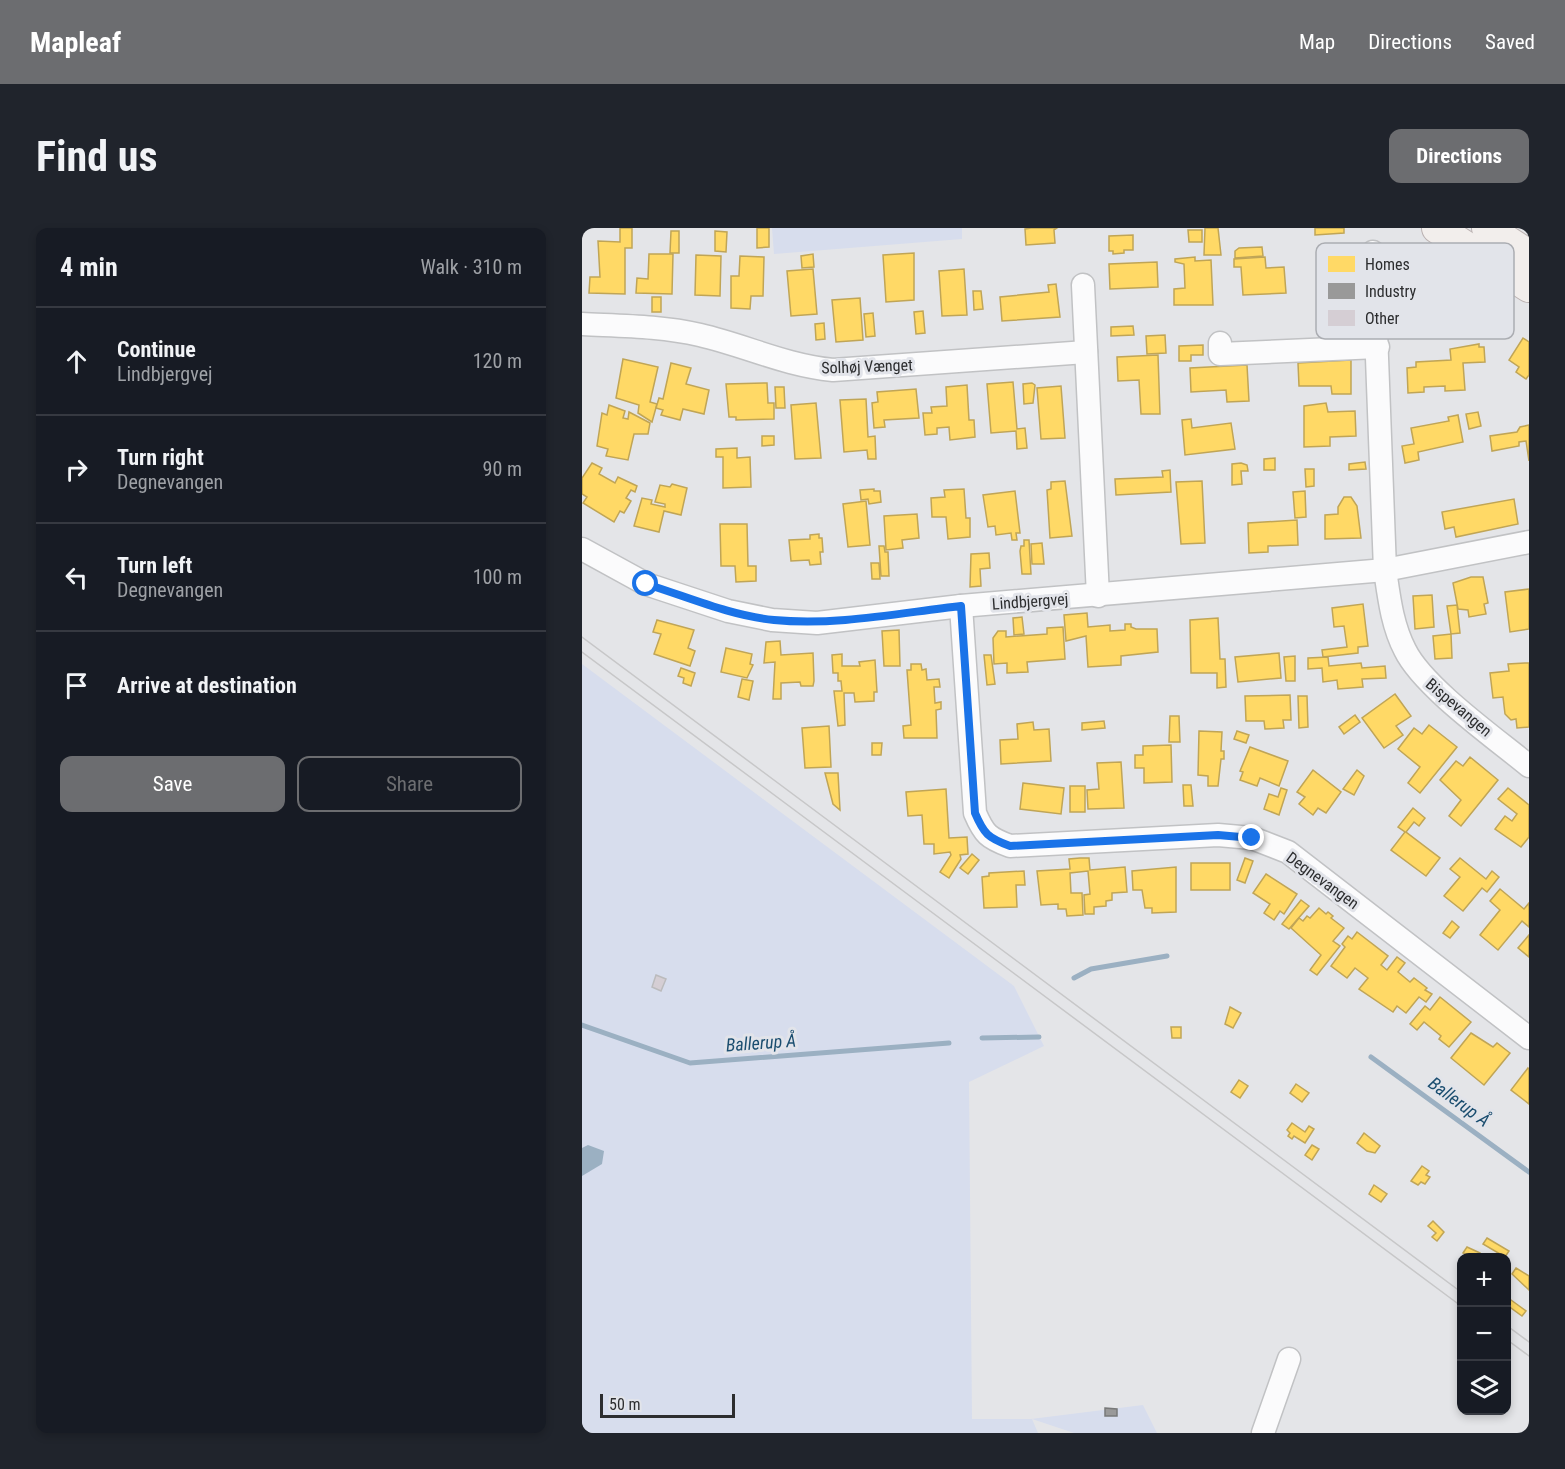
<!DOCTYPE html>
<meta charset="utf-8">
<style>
:root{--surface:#171b24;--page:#20242c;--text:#f1f3f6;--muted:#9ea1a6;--line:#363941;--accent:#6c6d70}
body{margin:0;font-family:"Roboto Condensed",sans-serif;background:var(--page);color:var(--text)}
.controls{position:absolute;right:18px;bottom:18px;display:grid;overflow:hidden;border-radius:12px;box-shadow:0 3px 9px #0003}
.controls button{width:54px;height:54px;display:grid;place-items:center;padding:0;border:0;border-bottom:2px solid var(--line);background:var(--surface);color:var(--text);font:30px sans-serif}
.scale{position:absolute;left:18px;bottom:15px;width:135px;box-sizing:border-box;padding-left:6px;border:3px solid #2c2d2f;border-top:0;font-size:16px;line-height:21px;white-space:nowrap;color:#2c2d2f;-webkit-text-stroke:4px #e2e4ea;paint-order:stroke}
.stop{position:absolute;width:18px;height:18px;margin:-14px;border:4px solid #1a73e8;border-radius:50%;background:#fff}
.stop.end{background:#1a73e8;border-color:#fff;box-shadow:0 2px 6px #0008}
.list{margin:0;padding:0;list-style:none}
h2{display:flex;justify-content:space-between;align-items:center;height:78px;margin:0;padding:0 24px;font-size:26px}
h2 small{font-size:20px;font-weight:400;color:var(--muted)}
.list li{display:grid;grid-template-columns:39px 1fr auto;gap:18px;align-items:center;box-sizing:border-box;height:108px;padding:0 24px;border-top:2px solid var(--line)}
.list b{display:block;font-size:22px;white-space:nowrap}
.list p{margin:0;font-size:20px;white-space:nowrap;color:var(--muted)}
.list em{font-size:20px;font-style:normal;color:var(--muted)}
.actions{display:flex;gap:12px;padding:18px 24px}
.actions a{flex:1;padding:14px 0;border:2px solid var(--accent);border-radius:12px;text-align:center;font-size:21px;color:var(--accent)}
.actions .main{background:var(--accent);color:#fff}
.icon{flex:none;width:33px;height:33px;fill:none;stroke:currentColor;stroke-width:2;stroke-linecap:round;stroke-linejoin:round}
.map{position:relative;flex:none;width:947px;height:1205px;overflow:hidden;border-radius:12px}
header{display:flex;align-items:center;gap:36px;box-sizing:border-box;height:84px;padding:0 30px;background:var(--accent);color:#fff}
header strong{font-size:28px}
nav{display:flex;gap:33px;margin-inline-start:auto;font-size:21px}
.intro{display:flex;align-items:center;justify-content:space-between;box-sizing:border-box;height:144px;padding:0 36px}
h1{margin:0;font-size:42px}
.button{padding:15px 27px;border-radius:12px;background:var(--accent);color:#fff;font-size:21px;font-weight:700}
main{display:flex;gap:36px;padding:0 36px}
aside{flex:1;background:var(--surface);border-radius:12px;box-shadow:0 3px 9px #0003}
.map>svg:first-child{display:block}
.green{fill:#d7dded}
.water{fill:#9bb0c2}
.homes{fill:#ffd966;stroke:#c0a556;stroke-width:1.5}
.industry{fill:#999;stroke:#787979;stroke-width:1.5}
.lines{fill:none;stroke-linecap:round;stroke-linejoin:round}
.stream{stroke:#9bb0c2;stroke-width:5}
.building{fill:#d5ced4;stroke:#bbbbbd;stroke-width:1.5}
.minor-casing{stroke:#c1c2c4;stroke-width:25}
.major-casing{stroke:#bbb2b2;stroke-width:32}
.minor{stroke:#fbfbfc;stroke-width:22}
.major{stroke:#f2eeec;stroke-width:30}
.tram{stroke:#c7c7c8;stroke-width:1.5}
.route{stroke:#1a73e8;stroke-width:8}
.labels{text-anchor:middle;stroke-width:6;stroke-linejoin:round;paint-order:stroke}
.street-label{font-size:16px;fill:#2c2d2f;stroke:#e2e4ea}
.water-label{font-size:18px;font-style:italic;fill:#1a4d6f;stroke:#e2e4ea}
.key{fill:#e2e4ea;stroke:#abadb2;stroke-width:1.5}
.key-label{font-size:16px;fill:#2c2d2f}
</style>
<header>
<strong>Mapleaf</strong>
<nav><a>Map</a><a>Directions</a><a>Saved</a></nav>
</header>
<div class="intro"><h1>Find us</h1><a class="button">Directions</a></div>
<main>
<aside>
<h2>4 min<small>Walk · 310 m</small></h2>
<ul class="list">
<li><svg class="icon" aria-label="ahead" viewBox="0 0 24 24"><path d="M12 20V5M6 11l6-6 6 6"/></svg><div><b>Continue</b><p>Lindbjergvej</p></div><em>120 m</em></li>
<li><svg class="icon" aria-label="right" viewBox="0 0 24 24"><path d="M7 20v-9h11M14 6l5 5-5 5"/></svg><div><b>Turn right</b><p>Degnevangen</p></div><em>90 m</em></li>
<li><svg class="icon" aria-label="left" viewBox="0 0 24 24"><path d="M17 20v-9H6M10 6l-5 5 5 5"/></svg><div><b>Turn left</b><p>Degnevangen</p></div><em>100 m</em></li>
<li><svg class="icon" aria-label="arrive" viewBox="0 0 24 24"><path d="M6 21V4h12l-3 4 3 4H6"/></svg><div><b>Arrive at destination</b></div></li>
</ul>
<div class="actions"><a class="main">Save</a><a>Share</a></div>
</aside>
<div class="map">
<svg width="947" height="1205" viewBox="0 0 947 1205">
<rect width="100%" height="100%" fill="#e4e5e8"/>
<!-- green -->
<g class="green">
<polygon points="190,0 380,0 380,11 192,26"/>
<polygon points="0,436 432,758 462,818 387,854 390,1191 449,1191 561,1177 575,1205 492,1205 450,1191 456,1205 0,1205"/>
</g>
<!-- water -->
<polygon class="water" points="6,917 22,923 20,936 0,948 0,920"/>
<!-- homes -->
<g class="homes">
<polygon points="38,0 50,0 50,20 43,20 43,66 7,65 8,49 18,49 16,13 38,14"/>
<polygon points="175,0 187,0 187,19 175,20"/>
<polygon points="449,0 475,0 472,2 473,15 444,17 443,1"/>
<polygon points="623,0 636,0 639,27 622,27"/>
<polygon points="733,0 762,0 762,5 733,7"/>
<polygon points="606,2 620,2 620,14 607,14"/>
<polygon points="89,3 97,3 97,25 88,25"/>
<polygon points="133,3 145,4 144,24 133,23"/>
<polygon points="551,7 551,22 542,22 542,25 531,26 531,23 527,23 527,8"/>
<polygon points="680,19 681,28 653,30 653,23 657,20"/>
<polygon points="332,25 332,72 304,74 301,27"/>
<polygon points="67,26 91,26 90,66 54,65 55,50 66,51"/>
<polygon points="231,26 232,39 220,40 219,28"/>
<polygon points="114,27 139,28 138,68 113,67"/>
<polygon points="158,28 182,29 181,68 169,68 168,81 149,80 149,48 157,48"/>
<polygon points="613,29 613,33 629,32 631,77 592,77 592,61 603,60 602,36 593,34 593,31"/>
<polygon points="683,29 684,40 702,39 704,65 661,67 659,39 652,39 652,31"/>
<polygon points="575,34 576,59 528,61 527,36"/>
<polygon points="231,41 235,86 209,88 205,43"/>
<polygon points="382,41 385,87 360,88 357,43"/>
<polygon points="474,56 478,89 420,93 418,69 467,64 466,57"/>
<polygon points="391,63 399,63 401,81 392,82"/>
<rect x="70" y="69" width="9" height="15"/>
<polygon points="278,70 281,112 254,114 250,72"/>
<polygon points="341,83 343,105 334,106 332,84"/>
<polygon points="291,85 293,108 284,109 282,86"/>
<polygon points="242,95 243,111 234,112 233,96"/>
<polygon points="551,98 552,107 529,108 529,99"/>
<polygon points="583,107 584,125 565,126 564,108"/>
<polygon points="941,110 947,114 947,147 944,151 934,144 937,139 927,132"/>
<polygon points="897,116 897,119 902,119 903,134 881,135 883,162 863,163 863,158 842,159 842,164 826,165 825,140 834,139 834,134 869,132 868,121"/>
<polygon points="621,117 621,127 609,127 609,133 597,133 597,118"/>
<polygon points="576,127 578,186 559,186 557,152 536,153 535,129"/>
<polygon points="41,131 76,139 68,174 75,176 70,194 56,185 57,177 34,170"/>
<polygon points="769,132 769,166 750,166 749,158 717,158 716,135"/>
<polygon points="89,135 109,140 104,156 127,162 122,186 101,181 98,192 79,187 81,182 74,180 77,170 81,171"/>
<polygon points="665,137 667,173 645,174 644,162 609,164 608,140"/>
<polygon points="431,154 435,201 443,200 445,220 435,221 434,203 409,205 405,156"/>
<polygon points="185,155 186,175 192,175 192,191 154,192 154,189 147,189 144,156"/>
<polygon points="450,155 453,157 451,175 442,176 441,156"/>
<polygon points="385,157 387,192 392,192 393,209 368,212 367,199 355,200 355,206 343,207 341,185 350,185 349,179 365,178 364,159"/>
<polygon points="479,158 483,210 459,211 455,160"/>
<polygon points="193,159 202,159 203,180 194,180"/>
<polygon points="334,161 337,190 302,192 303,199 292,200 290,175 296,174 295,164"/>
<polygon points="284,171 286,209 293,208 294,231 286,231 285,222 262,224 258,172"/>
<polygon points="234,175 239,230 213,231 209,177"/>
<polygon points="744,175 746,184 773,183 774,208 748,209 748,218 722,219 722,178"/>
<polygon points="27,177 43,183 41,190 46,191 47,184 68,195 66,206 52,206 46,232 24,228 26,221 15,218 20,185 25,187"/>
<polygon points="896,184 899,198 887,201 884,186"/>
<polygon points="876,187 881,214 836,224 837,232 823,235 820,218 832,216 829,200 867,193 866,189"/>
<polygon points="609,191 610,200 649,195 653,221 603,227 600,192"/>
<polygon points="947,197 947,233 944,213 937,214 937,218 910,223 908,208 935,204 938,199"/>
<polygon points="180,208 192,208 192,217 180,218"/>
<polygon points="155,220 155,230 168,229 169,259 141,260 141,229 134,229 134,221"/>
<polygon points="693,230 693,242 682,242 682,231"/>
<polygon points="783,234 784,241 767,242 767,236"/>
<polygon points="10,235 20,240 17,246 33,255 36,249 55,258 53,264 49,262 44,270 49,273 42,285 38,283 32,294 1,275 5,269 0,266 0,250"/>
<polygon points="659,235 665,237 666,243 659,243 660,256 650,257 650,236"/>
<polygon points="723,241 732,241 732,258 724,259"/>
<polygon points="588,242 589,264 534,267 533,251 581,249 580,243"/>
<polygon points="483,253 490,308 468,310 465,262 469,261 469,254"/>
<polygon points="620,253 623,315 599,316 594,254"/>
<polygon points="90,256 105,260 99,287 82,283 77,304 52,298 60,270 70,272 69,276 83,279 83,276 73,274 78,257 88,259"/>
<polygon points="292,261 292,263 298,263 299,274 287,276 286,271 279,272 278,262"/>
<polygon points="382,261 384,290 388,290 388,309 366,311 364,289 350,289 349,270 363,269 362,262"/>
<polygon points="433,263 438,305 434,305 435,312 430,312 429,305 414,307 413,298 406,299 401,267"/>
<polygon points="723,263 724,289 713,290 711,264"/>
<polygon points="762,269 769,269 775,278 779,310 743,311 743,287 756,286 756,279"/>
<polygon points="932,271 936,296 874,309 872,299 863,301 860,284"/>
<polygon points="284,273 288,317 266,319 261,276"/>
<polygon points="335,286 337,310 320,312 321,320 304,322 302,288"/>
<polygon points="715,292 716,317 686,318 686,324 667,325 666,295"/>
<polygon points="138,296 165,296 166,338 174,338 174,353 154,354 153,338 139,338"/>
<polygon points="237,306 237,310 240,310 241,324 238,324 239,336 228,337 227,332 209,333 207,312 228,311 228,307"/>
<polygon points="442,312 447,312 449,346 440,346 438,323 439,318 442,318"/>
<polygon points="460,315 462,336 450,336 449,316"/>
<polygon points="297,318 302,318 303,324 306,324 307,348 299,348"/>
<polygon points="407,325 408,340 398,341 399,358 388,359 389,326"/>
<polygon points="289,335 297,335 298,351 290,351"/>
<polygon points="889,349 901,349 906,375 902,376 904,386 887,389 886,382 876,381 871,355"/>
<polygon points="947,361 947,401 928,404 923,364"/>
<polygon points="850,367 852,399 833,401 831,368"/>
<polygon points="781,376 786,418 776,419 776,425 741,429 740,422 765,419 762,398 752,399 750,380"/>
<polygon points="875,377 878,405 869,406 865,378"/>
<polygon points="505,385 506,399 528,397 528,403 543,402 543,396 549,396 549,399 554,401 575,401 576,424 539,428 539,437 506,439 504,408 484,413 482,387"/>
<polygon points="440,389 442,406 432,407 431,390"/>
<polygon points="636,390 638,431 643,431 644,459 635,460 635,445 609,445 608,392"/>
<polygon points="75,392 112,402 106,420 113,423 108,438 72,426 79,406 71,404"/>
<polygon points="481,399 483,431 445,434 446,444 425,445 425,435 412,436 411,410 416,403 424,403 424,409 465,406 465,400"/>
<polygon points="317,402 318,438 302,438 300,403"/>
<polygon points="869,406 870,430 853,431 851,408"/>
<polygon points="198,413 199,427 231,425 232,453 231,458 219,458 218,454 199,455 199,471 191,471 193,434 182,435 184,414"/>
<polygon points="144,420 170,426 168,436 171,437 165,450 139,444"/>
<polygon points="697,425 699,450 656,454 653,429"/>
<polygon points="260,426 260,438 278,438 277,434 293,432 295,464 292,464 292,473 273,474 272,465 262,465 263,497 256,498 252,463 260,463 259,453 256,453 256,445 251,445 250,427"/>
<polygon points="402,427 409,427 413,456 405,457"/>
<polygon points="713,428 713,453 704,453 702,429"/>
<polygon points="746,429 747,438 779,435 780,440 803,438 804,450 780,451 781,459 756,461 755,452 741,454 740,440 726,441 726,430"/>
<polygon points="943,435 947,435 947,499 935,500 934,491 929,492 923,486 921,469 911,470 908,445 927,443 926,436"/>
<polygon points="329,436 339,436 340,442 344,441 345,452 357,451 358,459 352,459 353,475 359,474 359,481 354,482 355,510 322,510 321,498 329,497 325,442 329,442"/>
<polygon points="99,440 113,445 109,458 101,455 102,450 96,448"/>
<polygon points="160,451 171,453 167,472 156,469"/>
<polygon points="813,466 829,488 814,498 821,507 802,520 780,490"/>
<polygon points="708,467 709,492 701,492 702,500 683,501 682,493 664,493 663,468"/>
<polygon points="716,468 725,468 726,499 717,500"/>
<polygon points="773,487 778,494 762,506 757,499"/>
<polygon points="588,488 597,488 598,514 587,514"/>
<polygon points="522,493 523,500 500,502 500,495"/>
<polygon points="451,494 452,502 467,501 469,533 419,536 418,512 436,511 435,496"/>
<polygon points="847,497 875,519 838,565 826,555 838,539 816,521 832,500 840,506"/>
<polygon points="247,498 249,539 223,540 220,500"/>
<polygon points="617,503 640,504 639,523 642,523 642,531 639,531 636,558 626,558 626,548 616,547"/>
<polygon points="655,503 667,507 664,515 652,511"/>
<polygon points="290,515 300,515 299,527 290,527"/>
<polygon points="589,517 590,554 562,555 562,540 553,540 553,527 561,527 561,518"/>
<polygon points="668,519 706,533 697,558 678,550 675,558 658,552 661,544 658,543"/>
<polygon points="888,529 916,552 879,598 867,588 879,572 858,552 874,533 881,538"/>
<polygon points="539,534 542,580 506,581 505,562 517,561 515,535"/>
<polygon points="731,542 759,564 744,585 736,580 731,587 717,576 723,569 715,564"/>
<polygon points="775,542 782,548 772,567 761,561"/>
<polygon points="243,545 256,545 258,582 251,576"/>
<polygon points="441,555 482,560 479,586 438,581"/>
<polygon points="601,557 609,557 611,578 602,578"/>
<rect x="488" y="558" width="15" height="26"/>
<polygon points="699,560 705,562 697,587 682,581 687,566 696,569"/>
<polygon points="926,560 947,577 947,609 939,619 913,601 923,588 930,593 935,586 916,571"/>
<polygon points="364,561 367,610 385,609 386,626 378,627 379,631 367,650 358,644 369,627 368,624 352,626 352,616 342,616 340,587 326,588 324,564"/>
<polygon points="831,580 843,590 837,598 832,594 824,604 858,630 844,648 809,622 823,604 816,599"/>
<polygon points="390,626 397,632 386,646 378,640"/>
<polygon points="498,630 507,630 508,642 543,639 545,664 530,665 530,672 524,673 524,678 512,679 512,686 503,686 502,667 508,666 506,643 488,645 489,665 500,665 501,687 485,688 484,681 476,681 476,676 459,677 455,643 488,641 487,631"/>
<polygon points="663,630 671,633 663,655 655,652"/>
<polygon points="878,630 904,651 910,643 917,649 905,664 900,660 881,683 862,668 878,649 868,641"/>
<rect x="609" y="635" width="39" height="27"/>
<polygon points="594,639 594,684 570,685 570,680 563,680 560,662 551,662 550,643"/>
<polygon points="442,643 443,657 434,657 435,679 402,680 400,649 407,648 407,645"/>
<polygon points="684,646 715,666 702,686 698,683 692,692 682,685 688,676 671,665"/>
<polygon points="918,661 942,681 947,675 947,699 940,693 916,722 898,707 918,682 908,673"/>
<polygon points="719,672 727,678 707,701 700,696"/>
<polygon points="737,680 744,686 746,684 751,688 749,690 762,700 751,713 758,718 735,747 728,742 739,727 709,700 717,690 721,693 725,688 728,690"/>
<polygon points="870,693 877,699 868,710 861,705"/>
<polygon points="775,704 806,728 799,737 805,742 815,729 823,735 816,744 828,754 832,750 845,760 843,762 850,766 844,774 837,769 824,785 815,778 811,784 777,761 786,750 773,740 765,750 749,738 763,719 760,716 766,708 770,711"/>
<polygon points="947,707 947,729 936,720"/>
<polygon points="858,769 889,794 867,819 857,811 859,808 842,794 835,802 828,796 843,778 848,782"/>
<polygon points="648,779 659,785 651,800 643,796"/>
<polygon points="589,799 599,799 599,810 590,810"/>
<polygon points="889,805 911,819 915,815 928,825 902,857 869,830"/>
<polygon points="946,840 947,841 947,876 929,862"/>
<polygon points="657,852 666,858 658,870 649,864"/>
<polygon points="714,856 727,865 720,874 708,865"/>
<polygon points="710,895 723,904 727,898 732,901 723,915 712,908 710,911 706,908 708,905 705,902"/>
<polygon points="782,905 798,918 793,925 785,923 775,915"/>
<polygon points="730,917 737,921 730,932 723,927"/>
<polygon points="840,938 847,943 844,947 848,949 843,956 839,954 836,957 829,953"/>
<polygon points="792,957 805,966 799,974 787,966"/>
<polygon points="851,993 862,1004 855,1013 850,1009 854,1005 846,998"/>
<polygon points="905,1010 927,1023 923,1029 901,1016"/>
<polygon points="885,1019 898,1025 896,1030 885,1030 886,1027 881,1025"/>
<polygon points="934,1040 947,1048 947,1062 930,1046"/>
<polygon points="929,1072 944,1083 940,1088 925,1077"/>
</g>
<!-- industry -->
<polygon class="industry" points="523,1180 535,1181 535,1188 523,1188"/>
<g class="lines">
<!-- stream -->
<g class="stream">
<polyline points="492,750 509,741 585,728"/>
<polyline points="0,797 108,835 367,815"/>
<polyline points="400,810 457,809"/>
<polyline points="789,829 947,944"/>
</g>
</g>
<!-- building -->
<polygon class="building" points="74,747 84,751 79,763 70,759"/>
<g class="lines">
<defs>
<g id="minor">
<path d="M791,24l12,318c4,27 7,55 20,80 18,37 90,88 124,116"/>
<polyline points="501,57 516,368"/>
<path d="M0,96c40,2 80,2 118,11 47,11 84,30 133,35l253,-18"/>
<polyline points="638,115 638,126 796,119"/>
<polyline points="0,321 64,356 146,383 190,392 235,395 379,378 803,342 947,314"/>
<path d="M379,378l14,207c9,21 13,25 35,33l208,-11 34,3 36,14 241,186"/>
<polyline points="681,1205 707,1131"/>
</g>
<g id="major">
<polyline points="855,0 947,59"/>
<polyline points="905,0 947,27"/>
</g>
</defs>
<!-- minor casing -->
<use href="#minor" class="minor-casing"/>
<!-- major casing -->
<use href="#major" class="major-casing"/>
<!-- minor -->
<use href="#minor" class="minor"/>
<!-- major -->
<use href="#major" class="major"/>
<!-- tram -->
<g class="tram">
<polyline points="0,409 879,1064"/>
<polyline points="0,424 879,1078"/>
<polyline points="924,1097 947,1114"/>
<polyline points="924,1111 947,1128"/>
</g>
</g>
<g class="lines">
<!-- route -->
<path class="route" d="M64,356c42,13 85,32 128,36 62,6 125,-7 187,-14l14,207c9,21 13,25 35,33l208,-11 34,3"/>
</g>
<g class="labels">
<!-- street labels -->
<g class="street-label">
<text transform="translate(285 138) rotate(-2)" y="6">Solhøj Vænget</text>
<text transform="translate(448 373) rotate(-4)" y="6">Lindbjergvej</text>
<text transform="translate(877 479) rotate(40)" y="6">Bispevangen</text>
<text transform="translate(741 652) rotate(36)" y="6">Degnevangen</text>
</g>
<!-- water labels -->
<g class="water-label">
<text transform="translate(179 815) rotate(-4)" y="6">Ballerup Å</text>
<text transform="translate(877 874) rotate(36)" y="6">Ballerup Å</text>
</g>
</g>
<!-- legend -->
<rect x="734" y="15" width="198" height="96" rx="9" class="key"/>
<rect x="746" y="28" width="27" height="16" fill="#ffd966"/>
<rect x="746" y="55" width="27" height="16" fill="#999"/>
<rect x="746" y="82" width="27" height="16" fill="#d5ced4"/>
<g class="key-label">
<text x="783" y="42">Homes</text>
<text x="783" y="69">Industry</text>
<text x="783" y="96">Other</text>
</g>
</svg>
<div class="controls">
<button>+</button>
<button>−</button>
<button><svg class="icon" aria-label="layers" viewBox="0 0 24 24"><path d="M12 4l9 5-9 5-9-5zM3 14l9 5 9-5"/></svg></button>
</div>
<div class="scale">50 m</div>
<div class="stop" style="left:64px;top:356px"></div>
<div class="stop end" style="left:670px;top:610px"></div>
</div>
</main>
